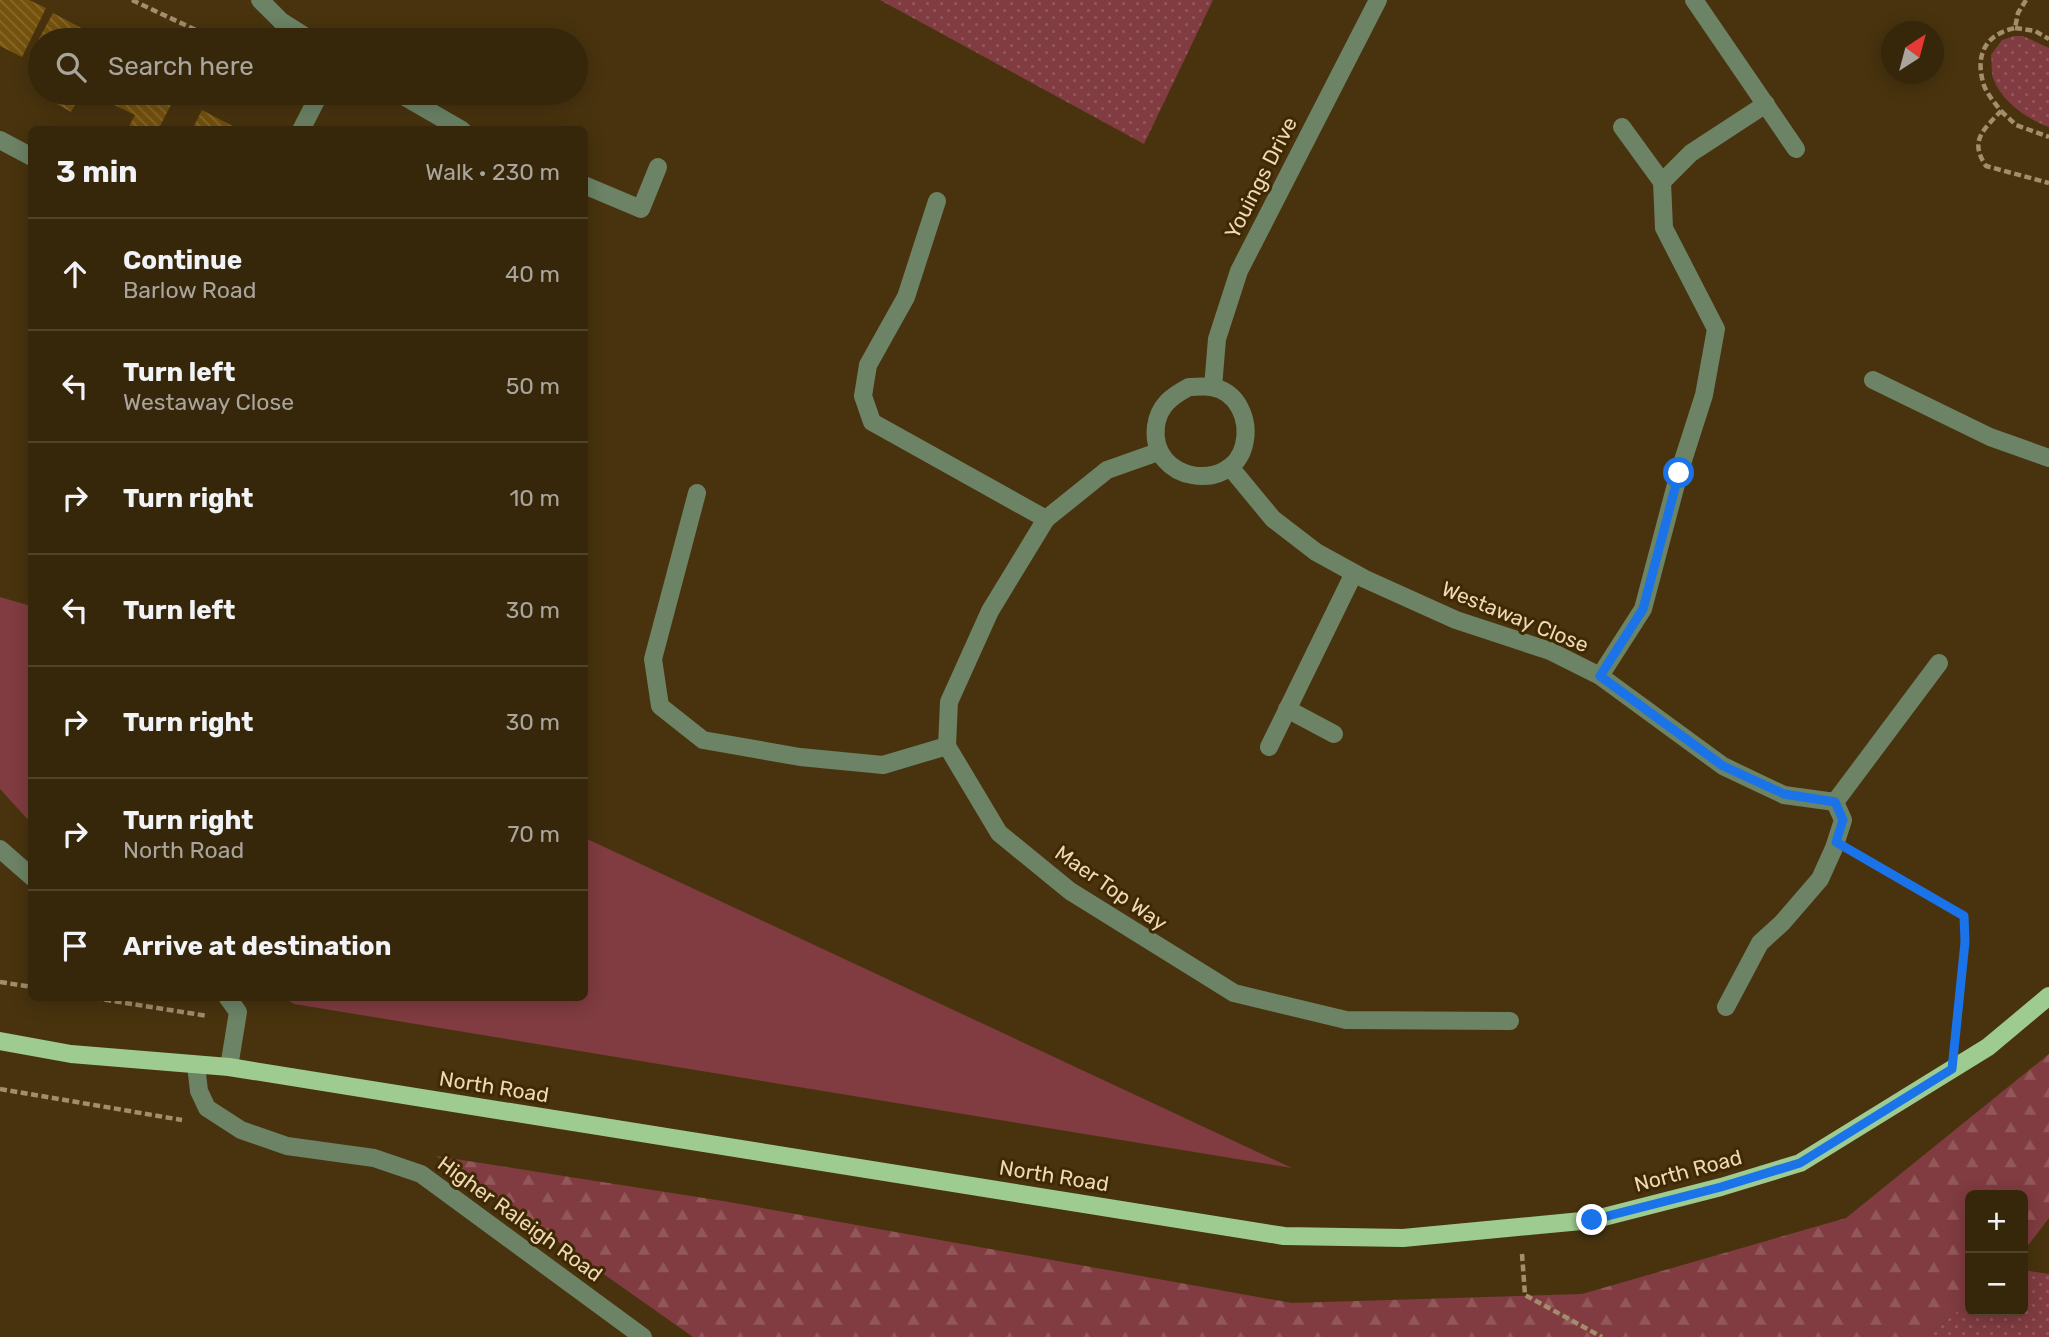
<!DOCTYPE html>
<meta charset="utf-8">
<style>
:root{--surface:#36260a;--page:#3d2e13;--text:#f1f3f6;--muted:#aaa59c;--line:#50432b}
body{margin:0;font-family:Rubik,sans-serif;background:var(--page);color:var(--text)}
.controls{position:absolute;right:21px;bottom:21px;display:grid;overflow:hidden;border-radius:10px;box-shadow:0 4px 18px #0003}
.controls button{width:63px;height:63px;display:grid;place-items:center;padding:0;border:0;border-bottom:2px solid var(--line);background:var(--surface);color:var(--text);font:35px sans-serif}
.compass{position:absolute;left:1881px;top:21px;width:63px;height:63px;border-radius:50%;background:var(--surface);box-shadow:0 4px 18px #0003;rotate:36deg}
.stop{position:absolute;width:21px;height:21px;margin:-16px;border:5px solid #1a73e8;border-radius:50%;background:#fff}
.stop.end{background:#1a73e8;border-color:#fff;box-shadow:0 2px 7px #0008}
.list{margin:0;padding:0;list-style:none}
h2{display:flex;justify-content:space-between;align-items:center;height:91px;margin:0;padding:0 28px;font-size:30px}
h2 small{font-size:23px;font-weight:400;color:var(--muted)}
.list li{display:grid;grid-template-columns:46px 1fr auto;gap:21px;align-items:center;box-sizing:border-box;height:112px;padding:0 28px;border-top:2px solid var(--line)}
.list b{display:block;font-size:26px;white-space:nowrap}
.list p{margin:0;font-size:23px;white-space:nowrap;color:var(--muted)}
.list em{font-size:23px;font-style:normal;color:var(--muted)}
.icon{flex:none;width:38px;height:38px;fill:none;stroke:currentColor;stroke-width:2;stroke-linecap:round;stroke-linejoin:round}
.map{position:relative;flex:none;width:2049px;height:1337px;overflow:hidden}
.search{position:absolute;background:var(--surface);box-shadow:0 4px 18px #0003;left:28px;top:28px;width:560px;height:77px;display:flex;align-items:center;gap:18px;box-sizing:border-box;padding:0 24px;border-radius:38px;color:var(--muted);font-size:26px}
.panel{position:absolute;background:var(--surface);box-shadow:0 4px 18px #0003;left:28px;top:126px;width:560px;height:875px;border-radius:10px}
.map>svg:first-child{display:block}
.grass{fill:url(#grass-dots)}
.forest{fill:url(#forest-firs)}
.garden{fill:#803c40}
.building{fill:url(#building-back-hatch)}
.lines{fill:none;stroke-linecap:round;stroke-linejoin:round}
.path{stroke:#a38d6a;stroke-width:4.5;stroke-dasharray:7 3.5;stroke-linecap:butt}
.minor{stroke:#6c8365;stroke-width:18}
.major{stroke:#9ecc90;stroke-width:18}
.route{stroke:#1a73e8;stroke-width:9}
.labels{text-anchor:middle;stroke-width:6;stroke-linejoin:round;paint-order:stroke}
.street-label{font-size:21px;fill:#edd7b6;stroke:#3e2902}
</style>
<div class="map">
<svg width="2049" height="1337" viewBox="0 0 2049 1337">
<defs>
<pattern id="grass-dots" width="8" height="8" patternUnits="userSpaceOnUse" patternTransform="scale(1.75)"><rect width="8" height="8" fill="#803c40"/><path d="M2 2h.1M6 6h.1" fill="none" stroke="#925759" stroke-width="1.8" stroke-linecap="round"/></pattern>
<pattern id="forest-firs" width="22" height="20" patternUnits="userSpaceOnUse" patternTransform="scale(1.75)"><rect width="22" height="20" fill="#803c40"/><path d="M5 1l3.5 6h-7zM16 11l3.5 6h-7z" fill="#925759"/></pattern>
<pattern id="building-back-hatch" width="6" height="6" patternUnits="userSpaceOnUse" patternTransform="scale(1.75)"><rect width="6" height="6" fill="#74520d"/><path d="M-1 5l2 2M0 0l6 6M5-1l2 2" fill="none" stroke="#886a2e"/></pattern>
</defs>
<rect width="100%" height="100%" fill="#48330e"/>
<!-- grass -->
<g class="grass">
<polygon points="880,0 1213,0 1144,144"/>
<path d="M2014,36h9l26,12v79c-22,-8 -47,-25 -56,-49 -2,-6 -1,-16 -2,-23l11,-15z"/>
<polygon points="2023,1270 2049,1274 2049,1337 1926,1337 1970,1301 1970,1311 2023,1311"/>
</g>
<!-- forest -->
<polygon class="forest" points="2049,1054 2049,1218 2023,1252 2023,1195 1970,1195 1970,1301 1926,1337 693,1337 436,1156 723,1201 1292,1303 1582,1294 1846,1218"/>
<!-- garden -->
<g class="garden">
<polygon points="0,597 31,606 31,823 0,789"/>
<polygon points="585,838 1292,1168 294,1004 285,998 584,998"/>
</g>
<!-- building -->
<g class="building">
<polygon points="0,0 29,0 46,8 22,57 0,46"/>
<polygon points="53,13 104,40 40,40 40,65 28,59"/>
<polygon points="48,93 81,93 71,112 46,98"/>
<polygon points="107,93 177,93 158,130 127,130 135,115 104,100"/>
<polygon points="202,110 240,130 192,130"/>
</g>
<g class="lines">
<!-- path -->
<g class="path">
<polyline points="132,0 217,40"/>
<path d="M2026,0l-8,13 -3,15c-28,6 -40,25 -32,54 2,10 12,21 18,29 -18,19 -32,30 -15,55l63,17"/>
<polyline points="2015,28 2035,31 2049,39"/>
<polyline points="2001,111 2016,125 2049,137"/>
<polyline points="1858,855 1964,916 1965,942 1955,1037"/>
<polyline points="0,982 32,987"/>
<polyline points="94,998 208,1016"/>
<polyline points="0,1089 182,1120"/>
<polyline points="1522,1254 1525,1295 1602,1337"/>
</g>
<!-- minor -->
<g class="minor">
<polyline points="260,0 281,21 311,40"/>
<polyline points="1694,0 1796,149"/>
<polyline points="398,93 462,130"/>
<polyline points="301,130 320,93"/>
<polyline points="0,140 32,157"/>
<polyline points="1662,182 1691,153 1766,104"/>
<polyline points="584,185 641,209 658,167"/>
<polyline points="937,201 906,297 868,365 863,396 872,422 1046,519"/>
<polyline points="1873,380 1990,437 2049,458"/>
<path d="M1189,387c7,0 15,-1 22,0 27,4 39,33 33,58 -12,49 -95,38 -88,-19 3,-21 16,-30 33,-39z"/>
<polyline points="1213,387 1217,339 1239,271 1378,0"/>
<polyline points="1158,452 1107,470 1046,519 990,611 949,702 947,746 999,833 1070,891 1234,993 1346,1020 1510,1021"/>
<polyline points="1230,467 1273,519 1316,552 1365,579 1456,620 1550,651 1600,676 1723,766 1784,795 1835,802"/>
<polyline points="697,493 653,659 660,706 703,740 800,757 883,765 947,746"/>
<polyline points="1600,676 1643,609 1679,473 1704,395 1716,329 1664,228 1662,182 1622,127"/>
<polyline points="1287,709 1334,734"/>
<polyline points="1269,747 1354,573"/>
<polyline points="0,849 32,877"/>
<polyline points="228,998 238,1012 229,1067"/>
<polyline points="1726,1007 1760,943 1782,923 1820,879 1834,848 1843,820 1835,802 1939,663"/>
<polyline points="196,1065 199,1091 207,1108 241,1130 287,1146 374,1158 421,1174 643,1337"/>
</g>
<!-- major -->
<polyline class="major" points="0,1041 71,1054 229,1067 1284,1236 1403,1238 1592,1220 1721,1187 1800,1163 1988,1047 2049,996"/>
</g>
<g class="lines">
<!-- route -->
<polyline class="route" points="1592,1220 1721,1187 1800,1163 1952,1069 1965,942 1964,916 1836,842 1843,820 1835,802 1784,794 1723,766 1600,676 1643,609 1679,473"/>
</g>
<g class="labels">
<!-- street labels -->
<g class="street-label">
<text transform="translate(1261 178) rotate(-63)" y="7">Youings Drive</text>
<text transform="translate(1515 617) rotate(22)" y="7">Westaway Close</text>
<text transform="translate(1111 888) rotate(35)" y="7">Maer Top Way</text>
<text transform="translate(494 1087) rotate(9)" y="7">North Road</text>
<text transform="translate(1688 1171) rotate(-15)" y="7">North Road</text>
<text transform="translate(1054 1176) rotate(9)" y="7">North Road</text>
<text transform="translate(520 1219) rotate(36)" y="7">Higher Raleigh Road</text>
</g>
</g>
</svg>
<div class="controls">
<button>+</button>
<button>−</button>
</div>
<svg class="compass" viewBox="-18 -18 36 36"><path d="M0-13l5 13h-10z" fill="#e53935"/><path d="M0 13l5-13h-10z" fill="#aaa59c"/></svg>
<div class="stop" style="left:1679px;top:473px"></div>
<div class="stop end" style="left:1592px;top:1220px"></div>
<div class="search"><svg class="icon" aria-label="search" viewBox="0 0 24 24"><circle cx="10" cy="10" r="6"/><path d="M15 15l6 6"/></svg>Search here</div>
<section class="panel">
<h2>3 min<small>Walk · 230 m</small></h2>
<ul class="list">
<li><svg class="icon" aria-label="ahead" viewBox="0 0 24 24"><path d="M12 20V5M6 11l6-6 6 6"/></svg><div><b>Continue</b><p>Barlow Road</p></div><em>40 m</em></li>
<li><svg class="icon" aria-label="left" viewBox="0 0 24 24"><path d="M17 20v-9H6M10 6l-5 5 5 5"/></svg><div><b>Turn left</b><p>Westaway Close</p></div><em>50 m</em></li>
<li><svg class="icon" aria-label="right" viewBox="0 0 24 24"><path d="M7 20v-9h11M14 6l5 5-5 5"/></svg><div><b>Turn right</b></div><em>10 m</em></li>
<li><svg class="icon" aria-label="left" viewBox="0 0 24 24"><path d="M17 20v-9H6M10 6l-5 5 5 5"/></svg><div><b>Turn left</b></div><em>30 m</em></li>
<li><svg class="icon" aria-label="right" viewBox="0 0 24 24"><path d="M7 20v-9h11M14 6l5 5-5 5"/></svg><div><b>Turn right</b></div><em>30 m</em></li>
<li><svg class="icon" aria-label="right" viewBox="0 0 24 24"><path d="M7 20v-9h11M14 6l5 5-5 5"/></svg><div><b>Turn right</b><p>North Road</p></div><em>70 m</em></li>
<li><svg class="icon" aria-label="arrive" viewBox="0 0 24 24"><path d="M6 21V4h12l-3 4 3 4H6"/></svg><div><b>Arrive at destination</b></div></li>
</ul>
</section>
</div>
